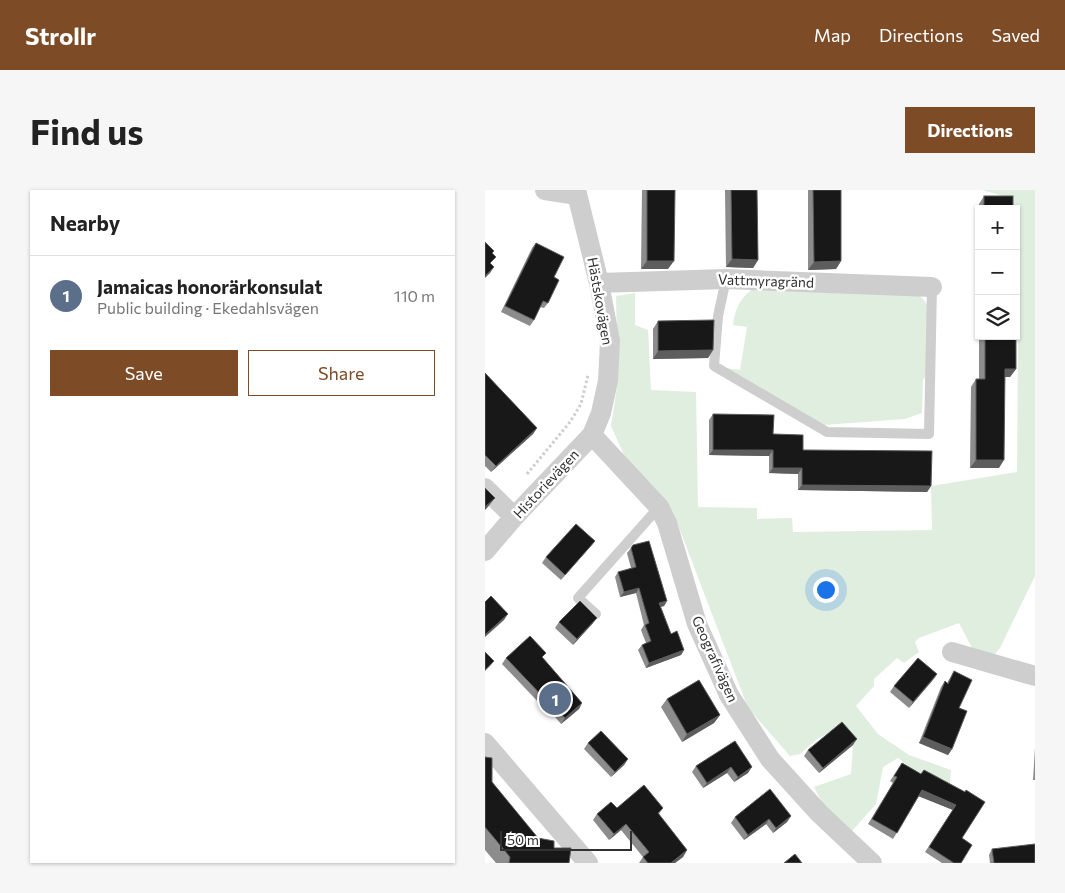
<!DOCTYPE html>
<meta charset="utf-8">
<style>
:root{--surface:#fff;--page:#f6f6f6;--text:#222;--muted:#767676;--line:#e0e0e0;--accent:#7d4c27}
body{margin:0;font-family:Commissioner,sans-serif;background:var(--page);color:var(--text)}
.controls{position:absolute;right:15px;top:15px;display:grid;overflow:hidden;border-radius:0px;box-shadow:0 1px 4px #0004}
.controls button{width:45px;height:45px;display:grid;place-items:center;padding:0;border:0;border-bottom:1px solid var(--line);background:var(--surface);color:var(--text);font:25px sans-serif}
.scale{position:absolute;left:15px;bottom:12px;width:132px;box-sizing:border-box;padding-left:5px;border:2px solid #313131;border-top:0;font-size:14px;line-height:18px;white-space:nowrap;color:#313131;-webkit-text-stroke:4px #fff;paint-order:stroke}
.you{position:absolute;left:340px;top:399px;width:18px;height:18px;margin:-12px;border:4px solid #fff;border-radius:50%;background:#1a73e8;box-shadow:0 0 0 8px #1a73e833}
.badge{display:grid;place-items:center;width:32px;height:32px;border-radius:50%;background:var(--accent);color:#fff;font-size:16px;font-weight:700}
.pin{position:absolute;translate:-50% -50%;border:2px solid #fff;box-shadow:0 1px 5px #0006}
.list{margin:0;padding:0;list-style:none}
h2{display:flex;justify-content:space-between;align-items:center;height:65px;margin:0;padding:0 20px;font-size:21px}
h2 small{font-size:16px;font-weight:400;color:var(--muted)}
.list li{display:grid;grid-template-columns:32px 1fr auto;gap:15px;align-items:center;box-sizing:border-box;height:80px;padding:0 20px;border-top:1px solid var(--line)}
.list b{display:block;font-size:19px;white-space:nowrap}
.list p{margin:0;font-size:16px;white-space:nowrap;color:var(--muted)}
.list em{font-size:16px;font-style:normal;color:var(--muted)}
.actions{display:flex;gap:10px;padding:15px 20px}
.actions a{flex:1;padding:11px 0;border:1px solid var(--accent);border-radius:0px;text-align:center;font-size:18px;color:var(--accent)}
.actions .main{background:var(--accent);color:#fff}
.icon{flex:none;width:28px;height:28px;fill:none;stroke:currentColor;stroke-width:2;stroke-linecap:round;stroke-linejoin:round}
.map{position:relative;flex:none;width:550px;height:673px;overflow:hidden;border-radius:0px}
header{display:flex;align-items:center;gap:30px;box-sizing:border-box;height:70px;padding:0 25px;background:var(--accent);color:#fff}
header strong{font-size:24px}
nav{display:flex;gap:28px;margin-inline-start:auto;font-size:18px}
.intro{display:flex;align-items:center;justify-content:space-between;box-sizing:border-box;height:120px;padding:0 30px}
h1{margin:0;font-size:35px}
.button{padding:12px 22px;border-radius:0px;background:var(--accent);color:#fff;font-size:18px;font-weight:700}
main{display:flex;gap:30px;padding:0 30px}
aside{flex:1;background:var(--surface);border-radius:0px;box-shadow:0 1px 4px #0004}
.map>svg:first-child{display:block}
.green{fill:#dfeedf}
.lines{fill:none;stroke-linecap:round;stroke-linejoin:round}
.path{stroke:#cecece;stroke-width:3;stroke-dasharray:2.5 2.5;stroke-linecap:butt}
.lane{stroke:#cecece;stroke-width:10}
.street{stroke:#cecece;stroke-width:20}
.wall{fill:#8c8c8c}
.shaded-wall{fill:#5d5d5d}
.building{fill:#181818;stroke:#5d5d5d}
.labels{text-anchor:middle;stroke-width:5;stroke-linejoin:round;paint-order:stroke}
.street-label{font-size:14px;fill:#313131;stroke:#fff}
</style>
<header>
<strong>Strollr</strong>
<nav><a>Map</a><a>Directions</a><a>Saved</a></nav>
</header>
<div class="intro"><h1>Find us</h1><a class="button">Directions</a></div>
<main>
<aside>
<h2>Nearby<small></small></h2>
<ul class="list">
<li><span class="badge" style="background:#5c6f8a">1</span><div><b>Jamaicas honorärkonsulat</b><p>Public building · Ekedahlsvägen</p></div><em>110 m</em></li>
</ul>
<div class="actions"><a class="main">Save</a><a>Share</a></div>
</aside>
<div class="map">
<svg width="550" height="673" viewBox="0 0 550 673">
<rect width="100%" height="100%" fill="#fff"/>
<!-- green -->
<g class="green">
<polygon points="497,0 550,0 550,386 515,458 508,466 488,460 474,433 434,448 430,452 434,462 419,473 412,468 389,489 389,496 371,516 393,544 424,565 466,580 465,594 427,579 413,568 398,577 391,614 367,641 342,622 329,597 366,584 368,555 353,537 331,550 315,564 305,566 263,518 188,322 139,265 126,236 133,191 131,106 150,103 150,135 163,140 166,200 211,202 213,317 272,318 272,329 307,328 308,342 447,340 446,296 532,282 534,27 531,24 531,19 527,19 518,6"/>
<path d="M266,100h152l13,3 7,6 7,10 -4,66 -3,5 -1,33 -17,6 -81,6 -98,-57 14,2 7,-43 -14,-2c2,-15 6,-25 18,-35z"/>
</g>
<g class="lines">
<!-- path -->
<polyline class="path" points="42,284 85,232 96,214 103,185"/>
<!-- lane -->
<g class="lane">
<polyline points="241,89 233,126 229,176 342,242 444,244 447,97"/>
<polyline points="111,424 93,408 174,317"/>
</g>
<!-- street -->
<g class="street">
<polyline points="60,0 92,5"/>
<polyline points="114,93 241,89 447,97"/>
<polyline points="107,245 174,317 182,333 212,434 244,505 285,569 334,623 387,673"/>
<polyline points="0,298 29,327"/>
<polyline points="0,361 29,327 107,245 116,223 123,191 125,151 114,93 91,0"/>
<polyline points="467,462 550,486"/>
<polyline points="0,553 103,673"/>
</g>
</g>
<!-- wall -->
<g class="wall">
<polygon points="157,0 190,0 183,79 156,79"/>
<polygon points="240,0 272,0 273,70 268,78 241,77"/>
<polygon points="323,0 356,0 356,71 351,79 323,80"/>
<polygon points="499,6 528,19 494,19 494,35 494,14"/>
<polygon points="51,53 69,87 63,113 59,118 55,117 49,130 45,136 16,122 47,58"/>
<polygon points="173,131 228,160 223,168 168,169 168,139"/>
<polygon points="494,146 531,146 531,179 525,187 520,187 514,278 485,278 486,197 491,189 494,189"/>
<polygon points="0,183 52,238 48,244 6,282 0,276"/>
<polygon points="228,224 288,244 318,260 446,296 442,302 313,300 313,284 284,283 284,266 224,265 224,230"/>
<polygon points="110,351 106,356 76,390 57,373 61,367"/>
<polygon points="146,358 182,411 179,416 176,417 186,444 199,460 196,465 161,478 153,460 157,455 161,453 156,440 159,435 151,403 135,407 130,387 133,382 146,378 142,363"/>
<polygon points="74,432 108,433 88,455 70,438"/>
<polygon points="21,468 58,468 97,513 94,519 76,534 60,515 58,517 17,474"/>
<polygon points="469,481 474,518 467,559 463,565 434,553 456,497 460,491 462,493"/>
<polygon points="452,484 424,518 405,502 409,496"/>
<polygon points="182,509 235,525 229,533 197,552 176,517"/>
<polygon points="250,551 263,583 249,592 242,583 218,598 207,582 211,576"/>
<polygon points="103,553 143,569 139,575 126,587 99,559"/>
<polygon points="368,555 334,583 319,566 323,560"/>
<polygon points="550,558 550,590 548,590"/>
<polygon points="0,567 7,592 53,648 69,658 84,673 11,673 0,660"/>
<polygon points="417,573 436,584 480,602 476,673 457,673 440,662 468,620 434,606 408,649 383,634 408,593 405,591"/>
<polygon points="132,618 178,618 174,624 202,660 198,667 190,673 154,673 158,667 136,640 124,650 108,630 112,624"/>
<polygon points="306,626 302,632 288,643 281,634 259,650 246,633 250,627"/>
<polygon points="507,659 550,673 505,673 504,665"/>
</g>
<!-- shaded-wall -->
<g class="shaded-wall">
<polygon points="247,69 273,70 268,78 241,77"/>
<polygon points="162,71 189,71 183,79 156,79"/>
<polygon points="356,71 351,79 323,80 329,72"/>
<polygon points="9,77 5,83 0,88 0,86"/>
<polygon points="228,160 223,168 168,169 173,161"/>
<polygon points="520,179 531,179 525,187 514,187"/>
<polygon points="52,238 48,244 6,282 11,276"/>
<polygon points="228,260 288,260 284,266 224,265"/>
<polygon points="491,270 519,270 514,278 485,278"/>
<polygon points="288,278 317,278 313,284 284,283"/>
<polygon points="317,295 446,296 442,302 313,300"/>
<polygon points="10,308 2,318 0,320 0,317"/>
<polygon points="154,398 151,403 135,407 139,402"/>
<polygon points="182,411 179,416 171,418 174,413"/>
<polygon points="23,424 19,430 0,447 0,445"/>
<polygon points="112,428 108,433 88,455 92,449"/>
<polygon points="199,460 196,465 161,478 164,473"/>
<polygon points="9,471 5,476 0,481 0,480"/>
<polygon points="452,484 448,490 424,518 428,512"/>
<polygon points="97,513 94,519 76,534 80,528"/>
<polygon points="235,525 229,533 197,552 202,544"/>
<polygon points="438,547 467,559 463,565 434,553"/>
<polygon points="372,549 368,555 334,583 338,578"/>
<polygon points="143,569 139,575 126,587 130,582"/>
<polygon points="246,577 242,583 218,598 222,593"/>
<polygon points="267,577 263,583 249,592 253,587"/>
<polygon points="437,600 471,615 468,620 433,606"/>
<polygon points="306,626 302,632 288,643 291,638"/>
<polygon points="284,629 281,634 259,650 263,645"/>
<polygon points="141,634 136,640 124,650 129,644"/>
<polygon points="202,660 198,667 190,673 186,673"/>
</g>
<!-- building -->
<g class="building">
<polygon points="162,0 190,0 189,71 162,71"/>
<polygon points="246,0 272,0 273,70 247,69"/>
<polygon points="328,0 356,0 356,71 329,72"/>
<rect x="499" y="6" width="29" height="13"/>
<polygon points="0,52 9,61 7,63 11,67 5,73 9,77 0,86"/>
<polygon points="51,53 79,67 69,87 74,90 63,113 58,111 49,130 20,116"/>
<polygon points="229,130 228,160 173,161 173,131"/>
<polygon points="500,146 531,146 531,179 520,179 519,270 491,270 491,189 500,189"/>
<polygon points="0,183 52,238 11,276 0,265"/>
<polygon points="228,224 289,225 288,244 318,245 318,260 447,261 446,296 317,295 317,278 288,278 288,260 228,260"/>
<polygon points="0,298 10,308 0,317"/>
<polygon points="91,334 110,351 80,385 61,367"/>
<polygon points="164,351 182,411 174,413 186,444 192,441 199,460 164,473 157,455 166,451 160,435 164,433 154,398 139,402 133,382 151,377 146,358 148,355"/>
<polygon points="6,406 23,424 0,445 0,412"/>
<polygon points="95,411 112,428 92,449 74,432"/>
<polygon points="45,446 61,463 57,467 97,513 80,528 64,509 62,511 21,468"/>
<polygon points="0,462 9,471 0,480"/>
<polygon points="433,468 452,484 428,512 409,496"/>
<polygon points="469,481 487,490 474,518 482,521 467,559 438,547 460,491 463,494"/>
<polygon points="214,490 235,525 202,544 182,509"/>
<polygon points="357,532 372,549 338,578 323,560"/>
<polygon points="116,541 143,569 130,582 103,553"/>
<polygon points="250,551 267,577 253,587 246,577 222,593 211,576"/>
<polygon points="0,567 7,568 7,592 53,648 69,651 69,658 86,658 84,673 24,673 25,667 0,637"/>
<polygon points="417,573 436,584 439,580 480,602 481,600 500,612 477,648 487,655 476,673 469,673 444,657 471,615 437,600 412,643 387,629 412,587 409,586"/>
<polygon points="159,595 178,618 173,623 202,660 186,673 163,673 158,667 164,662 141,634 129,644 112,624 126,612 132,618"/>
<polygon points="285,599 306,626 291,638 284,629 263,645 250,627"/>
<polygon points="550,654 550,673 509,673 507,659"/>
<polygon points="310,664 317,673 299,673"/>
</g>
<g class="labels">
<!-- street labels -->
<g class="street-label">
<text transform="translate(281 91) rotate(2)" y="5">Vattmyragränd</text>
<text transform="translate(115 111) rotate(80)" y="5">Hästskovägen</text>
<text transform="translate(61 294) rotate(-47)" y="5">Historievägen</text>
<text transform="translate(230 469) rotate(66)" y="5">Geografivägen</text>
</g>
</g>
</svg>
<div class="controls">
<button>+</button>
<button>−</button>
<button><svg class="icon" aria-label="layers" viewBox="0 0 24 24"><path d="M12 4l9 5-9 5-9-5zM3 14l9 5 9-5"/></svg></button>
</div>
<div class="scale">50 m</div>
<div class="you"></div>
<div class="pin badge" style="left:70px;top:509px;background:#5c6f8a">1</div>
</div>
</main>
